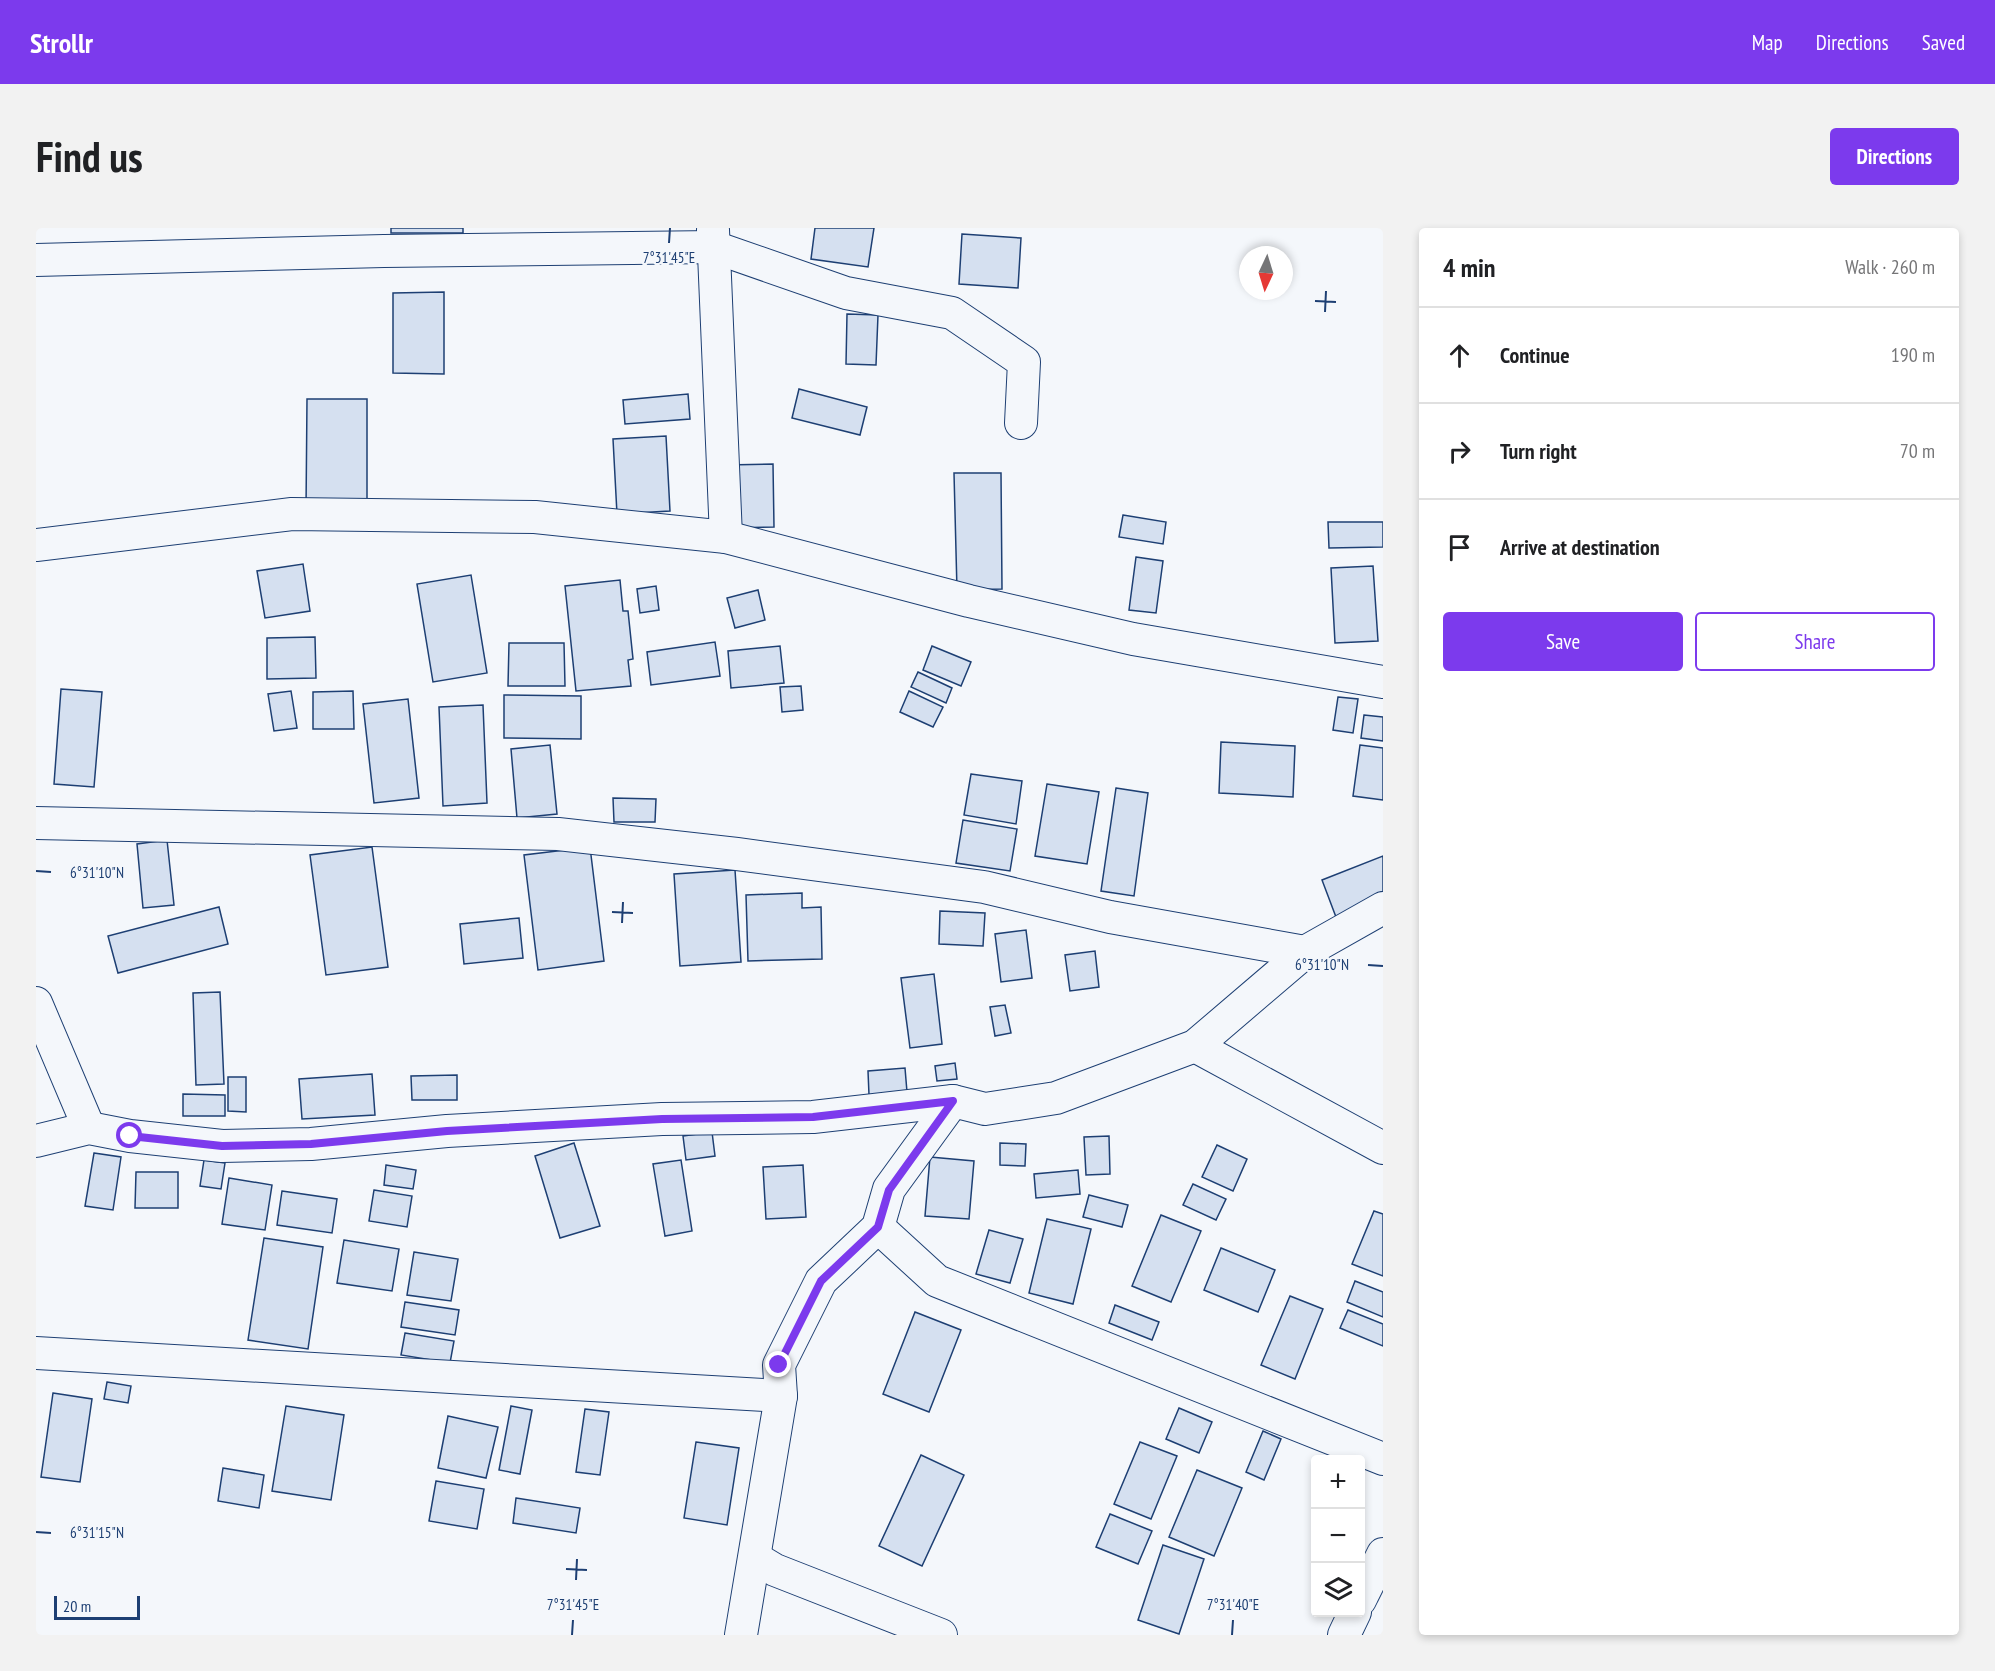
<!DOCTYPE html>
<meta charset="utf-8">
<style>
:root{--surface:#fff;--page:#f2f2f2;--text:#202124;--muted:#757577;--line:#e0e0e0;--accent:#7c3aed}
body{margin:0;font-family:"PT Sans Narrow",sans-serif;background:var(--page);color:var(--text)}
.controls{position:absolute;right:18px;bottom:18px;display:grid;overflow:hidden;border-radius:6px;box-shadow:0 3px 9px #0003}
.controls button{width:54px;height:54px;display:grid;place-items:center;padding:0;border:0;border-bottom:2px solid var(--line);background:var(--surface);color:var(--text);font:30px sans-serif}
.compass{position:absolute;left:1203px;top:18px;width:54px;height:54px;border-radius:50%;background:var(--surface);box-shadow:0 3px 9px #0003;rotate:184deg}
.scale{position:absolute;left:18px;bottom:15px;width:86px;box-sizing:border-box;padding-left:6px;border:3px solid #1d3f73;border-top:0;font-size:16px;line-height:21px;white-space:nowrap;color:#1d3f73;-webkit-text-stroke:4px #f4f7fb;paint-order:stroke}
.stop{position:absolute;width:18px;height:18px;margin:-14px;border:4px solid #7c3aed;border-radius:50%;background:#fff}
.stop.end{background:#7c3aed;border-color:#fff;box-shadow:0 2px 6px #0008}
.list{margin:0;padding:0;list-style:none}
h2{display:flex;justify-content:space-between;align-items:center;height:78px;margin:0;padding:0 24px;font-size:26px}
h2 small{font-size:20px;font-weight:400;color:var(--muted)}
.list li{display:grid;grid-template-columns:39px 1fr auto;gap:18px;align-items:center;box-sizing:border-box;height:96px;padding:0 24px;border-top:2px solid var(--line)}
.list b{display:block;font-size:22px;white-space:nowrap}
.list em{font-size:20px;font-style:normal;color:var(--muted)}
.actions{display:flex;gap:12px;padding:18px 24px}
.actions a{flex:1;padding:14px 0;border:2px solid var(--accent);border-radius:6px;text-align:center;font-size:21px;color:var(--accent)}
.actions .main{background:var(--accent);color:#fff}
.icon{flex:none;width:33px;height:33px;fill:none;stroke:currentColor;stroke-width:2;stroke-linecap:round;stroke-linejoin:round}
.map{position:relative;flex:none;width:1347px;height:1407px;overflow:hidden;border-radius:6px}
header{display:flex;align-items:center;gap:36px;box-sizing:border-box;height:84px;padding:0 30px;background:var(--accent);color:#fff}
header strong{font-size:28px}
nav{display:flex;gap:33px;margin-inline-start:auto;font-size:21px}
.intro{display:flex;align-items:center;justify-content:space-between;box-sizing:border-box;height:144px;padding:0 36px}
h1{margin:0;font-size:42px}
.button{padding:15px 27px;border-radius:6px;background:var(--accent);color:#fff;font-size:21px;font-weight:700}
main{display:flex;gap:36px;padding:0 36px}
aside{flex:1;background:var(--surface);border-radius:6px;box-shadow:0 3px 9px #0003}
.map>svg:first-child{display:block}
.building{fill:#d5e0f0;stroke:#1d3f73;stroke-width:1.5}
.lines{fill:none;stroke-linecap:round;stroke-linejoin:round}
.minor-casing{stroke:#1d3f73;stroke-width:34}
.minor{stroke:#f4f7fb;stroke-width:32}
.route{stroke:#7c3aed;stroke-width:8}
.ticks{fill:none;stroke:#1d3f73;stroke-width:2}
.ticks-label{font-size:15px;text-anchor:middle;fill:#1d3f73;stroke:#f4f7fb;stroke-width:4.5;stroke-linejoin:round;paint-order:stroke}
</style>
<header>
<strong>Strollr</strong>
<nav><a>Map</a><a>Directions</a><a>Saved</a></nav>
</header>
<div class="intro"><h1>Find us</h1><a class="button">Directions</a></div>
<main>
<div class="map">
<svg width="1347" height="1407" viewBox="0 0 1347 1407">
<rect width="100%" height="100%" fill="#f4f7fb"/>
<!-- building -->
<g class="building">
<rect x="355" y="0" width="72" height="5"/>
<polygon points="779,0 838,0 832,39 775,31"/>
<polygon points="926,6 985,10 982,60 923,56"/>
<polygon points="408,64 408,146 357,145 357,65"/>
<polygon points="811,86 842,87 840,137 810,136"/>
<polygon points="763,161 831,179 824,207 756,190"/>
<polygon points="652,166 654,191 589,196 587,172"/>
<polygon points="271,171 331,171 331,282 270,282"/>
<polygon points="630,208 634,283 581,286 577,211"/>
<polygon points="737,236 738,299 692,300 690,237"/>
<polygon points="918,245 965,245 966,361 921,362"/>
<polygon points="1087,287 1130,294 1127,316 1083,309"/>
<polygon points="1292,294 1347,294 1347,319 1293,320"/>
<polygon points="1100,329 1127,333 1120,385 1093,382"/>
<polygon points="267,336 274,383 229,390 221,343"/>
<polygon points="1337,338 1342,413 1299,415 1295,340"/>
<polygon points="435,347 451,445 397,454 381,356"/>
<polygon points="584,352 587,383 592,383 597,431 592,432 595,458 540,463 529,358"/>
<polygon points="620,358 623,382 604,385 601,361"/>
<polygon points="722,362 729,392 699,400 691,370"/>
<polygon points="279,409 280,450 231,451 231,410"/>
<polygon points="679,414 684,448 615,457 611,424"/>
<polygon points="473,415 528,415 529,458 472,458"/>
<polygon points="744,418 748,455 695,460 692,423"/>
<polygon points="896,418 935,434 925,458 887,442"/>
<polygon points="882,444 916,460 910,475 875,459"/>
<polygon points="765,458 767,482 746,484 744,459"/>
<polygon points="25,461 66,464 58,559 18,556"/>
<polygon points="255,463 261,500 238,503 232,466"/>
<polygon points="317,463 318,501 277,501 277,464"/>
<polygon points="873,463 907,479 897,499 864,484"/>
<polygon points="468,467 545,468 545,511 468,510"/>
<polygon points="1302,469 1322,471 1317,505 1297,502"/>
<polygon points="372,471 383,570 338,575 327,476"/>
<polygon points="447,477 451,575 407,578 403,479"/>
<polygon points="1328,487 1347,489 1347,513 1325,510"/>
<polygon points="1185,514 1259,518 1257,569 1183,565"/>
<polygon points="514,517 521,586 481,590 475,521"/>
<polygon points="1324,517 1347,520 1347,572 1317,568"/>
<polygon points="935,546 986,553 980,596 928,587"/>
<polygon points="1011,556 1063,564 1051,636 999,628"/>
<polygon points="1080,560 1112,565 1098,668 1065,663"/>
<polygon points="577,570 620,571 619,594 578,594"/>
<polygon points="927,592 981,601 974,643 920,635"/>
<polygon points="131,612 138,677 107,680 101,616"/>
<polygon points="336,619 352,739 290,747 274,627"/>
<polygon points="554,619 568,733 502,742 488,627"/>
<polygon points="1347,628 1347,664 1303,697 1286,652"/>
<polygon points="699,642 705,734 644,738 638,646"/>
<polygon points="766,665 766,680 785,679 786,731 712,733 710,667"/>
<polygon points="183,679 192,716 82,745 72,708"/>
<polygon points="904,683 949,685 947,718 903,716"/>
<polygon points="483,690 487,730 428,736 424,696"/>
<polygon points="990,702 996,750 965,754 959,706"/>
<polygon points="1059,723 1063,759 1034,763 1029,727"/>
<polygon points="898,746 906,816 874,820 865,750"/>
<polygon points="184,764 188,856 160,857 157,765"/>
<polygon points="969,777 975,805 959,808 954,779"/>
<polygon points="919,835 921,851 901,853 899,838"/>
<polygon points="869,840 871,864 833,867 832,843"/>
<polygon points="336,846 339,887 266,891 263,851"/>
<polygon points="421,847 421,872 376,872 375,848"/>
<polygon points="192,849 210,849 210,884 192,883"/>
<polygon points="147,866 189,867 189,888 147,888"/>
<polygon points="676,904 679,928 650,932 647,908"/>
<polygon points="1073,908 1074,946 1050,947 1048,909"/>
<polygon points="538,915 564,998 524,1010 499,928"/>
<polygon points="964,915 990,916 989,938 964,937"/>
<polygon points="1181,917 1211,931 1197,963 1166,949"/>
<polygon points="58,925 85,929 77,982 49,978"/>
<polygon points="894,929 938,933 933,991 889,988"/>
<polygon points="168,932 189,935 185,961 164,958"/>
<polygon points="645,932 656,1003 629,1008 617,936"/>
<polygon points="350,937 380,942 377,961 348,957"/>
<polygon points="767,937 770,989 730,991 727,939"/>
<polygon points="1042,942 1044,966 1000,970 998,946"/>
<polygon points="100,944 142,944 142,980 99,980"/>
<polygon points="193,950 236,957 229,1002 186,996"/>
<polygon points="1157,956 1190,971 1180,992 1147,977"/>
<polygon points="338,962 376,968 371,999 333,993"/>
<polygon points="246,963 301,971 296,1005 241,997"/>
<polygon points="1053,967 1092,977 1086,999 1047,989"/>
<polygon points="1338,983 1347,986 1347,1048 1316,1036"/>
<polygon points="1125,987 1165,1003 1135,1074 1096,1058"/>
<polygon points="1011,991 1055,1001 1037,1076 993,1065"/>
<polygon points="953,1002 987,1011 974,1055 940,1046"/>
<polygon points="228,1010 287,1019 272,1121 212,1112"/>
<polygon points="308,1012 363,1021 356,1063 301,1055"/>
<polygon points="1185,1020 1239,1042 1222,1084 1168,1062"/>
<polygon points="378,1024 422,1031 415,1073 371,1067"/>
<polygon points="1319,1053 1347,1064 1347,1089 1311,1074"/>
<polygon points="1254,1068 1287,1081 1259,1151 1225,1137"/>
<polygon points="369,1074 423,1082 419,1107 365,1099"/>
<polygon points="1079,1077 1123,1094 1116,1112 1073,1095"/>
<polygon points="1312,1082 1347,1096 1347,1118 1304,1100"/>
<polygon points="879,1084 925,1102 893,1184 847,1166"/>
<polygon points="369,1105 418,1113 414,1135 365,1127"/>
<polygon points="71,1154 95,1158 92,1175 68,1171"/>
<polygon points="17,1165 56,1171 44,1254 5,1249"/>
<polygon points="250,1178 308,1187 295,1272 236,1263"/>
<polygon points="475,1178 496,1182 484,1246 463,1242"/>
<polygon points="1143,1180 1176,1194 1163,1225 1130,1211"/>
<polygon points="549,1181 573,1184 564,1247 540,1244"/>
<polygon points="412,1188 462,1199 450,1250 402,1240"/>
<polygon points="1227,1203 1245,1211 1228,1252 1210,1244"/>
<polygon points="660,1214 703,1220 691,1297 648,1290"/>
<polygon points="1104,1214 1141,1228 1115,1291 1078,1276"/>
<polygon points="885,1227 928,1247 886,1338 843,1318"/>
<polygon points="187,1240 228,1247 223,1280 182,1273"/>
<polygon points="1161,1242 1206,1260 1178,1328 1133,1309"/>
<polygon points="400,1253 448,1261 441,1301 393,1293"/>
<polygon points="480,1270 544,1280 540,1305 477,1295"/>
<polygon points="1074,1286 1116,1303 1102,1336 1060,1319"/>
<polygon points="1127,1317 1168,1331 1143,1406 1102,1392"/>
</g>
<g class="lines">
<defs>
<g id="minor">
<polyline points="677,2 690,309"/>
<polyline points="0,32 348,23 678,19 810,65 916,85 988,134 985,195"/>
<polyline points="0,317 256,286 499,289 690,309 933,373 1097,411 1347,454"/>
<polyline points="0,595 522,606 701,626 948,659 1074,689 1269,724"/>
<polyline points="0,775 53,900"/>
<polyline points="1159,818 1347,920"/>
<polyline points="0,913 53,900 94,908 186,918 275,916 411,903 626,891 777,889 917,873 949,881 1020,870 1159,818 1269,724 1347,680"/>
<polyline points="842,999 901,1053 1347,1231"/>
<polyline points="0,1125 745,1168"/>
<polyline points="719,1330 739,1342 905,1407"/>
<polyline points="1324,1372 1347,1326"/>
<polyline points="705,1407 745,1168 743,1137 785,1053 842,999 853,961 917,873"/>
<polyline points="1308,1407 1319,1384"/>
</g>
</defs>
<!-- minor casing -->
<use href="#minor" class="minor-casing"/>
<!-- minor -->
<use href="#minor" class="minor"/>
</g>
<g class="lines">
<!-- route -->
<polyline class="route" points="94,908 186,918 275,916 411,903 626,891 777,889 917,873 853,962 842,999 785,1053 743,1137"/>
</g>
<!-- ticks -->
<path class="ticks" d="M633,15l1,-15M1279,73l21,1M1289,84l1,-21M0,643l15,1M576,684l21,1M586,695l1,-21M1332,737l15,1M0,1304l15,1M530,1341l21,1M540,1352l1,-21M536,1407l1,-15M1196,1407l1,-15"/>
<g class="ticks-label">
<text x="633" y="35">7°31'45"E</text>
<text x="61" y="650">6°31'10"N</text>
<text x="1286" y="742">6°31'10"N</text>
<text x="61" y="1310">6°31'15"N</text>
<text x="537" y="1382">7°31'45"E</text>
<text x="1197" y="1382">7°31'40"E</text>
</g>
</svg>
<div class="controls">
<button>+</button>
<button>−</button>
<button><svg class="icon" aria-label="layers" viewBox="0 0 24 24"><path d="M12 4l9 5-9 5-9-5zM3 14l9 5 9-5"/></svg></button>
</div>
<svg class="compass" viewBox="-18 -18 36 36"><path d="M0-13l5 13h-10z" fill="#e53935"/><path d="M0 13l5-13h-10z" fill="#757577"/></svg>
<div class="scale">20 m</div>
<div class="stop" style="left:94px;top:908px"></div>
<div class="stop end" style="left:743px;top:1137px"></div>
</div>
<aside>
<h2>4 min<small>Walk · 260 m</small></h2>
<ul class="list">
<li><svg class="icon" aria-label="ahead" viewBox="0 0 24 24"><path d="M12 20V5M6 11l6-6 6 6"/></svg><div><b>Continue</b></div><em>190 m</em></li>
<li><svg class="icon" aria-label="right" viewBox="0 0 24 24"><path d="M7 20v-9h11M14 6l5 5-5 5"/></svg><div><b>Turn right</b></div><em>70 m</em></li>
<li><svg class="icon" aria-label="arrive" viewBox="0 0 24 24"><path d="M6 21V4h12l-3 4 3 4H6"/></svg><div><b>Arrive at destination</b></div></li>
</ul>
<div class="actions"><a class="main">Save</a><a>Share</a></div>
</aside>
</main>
